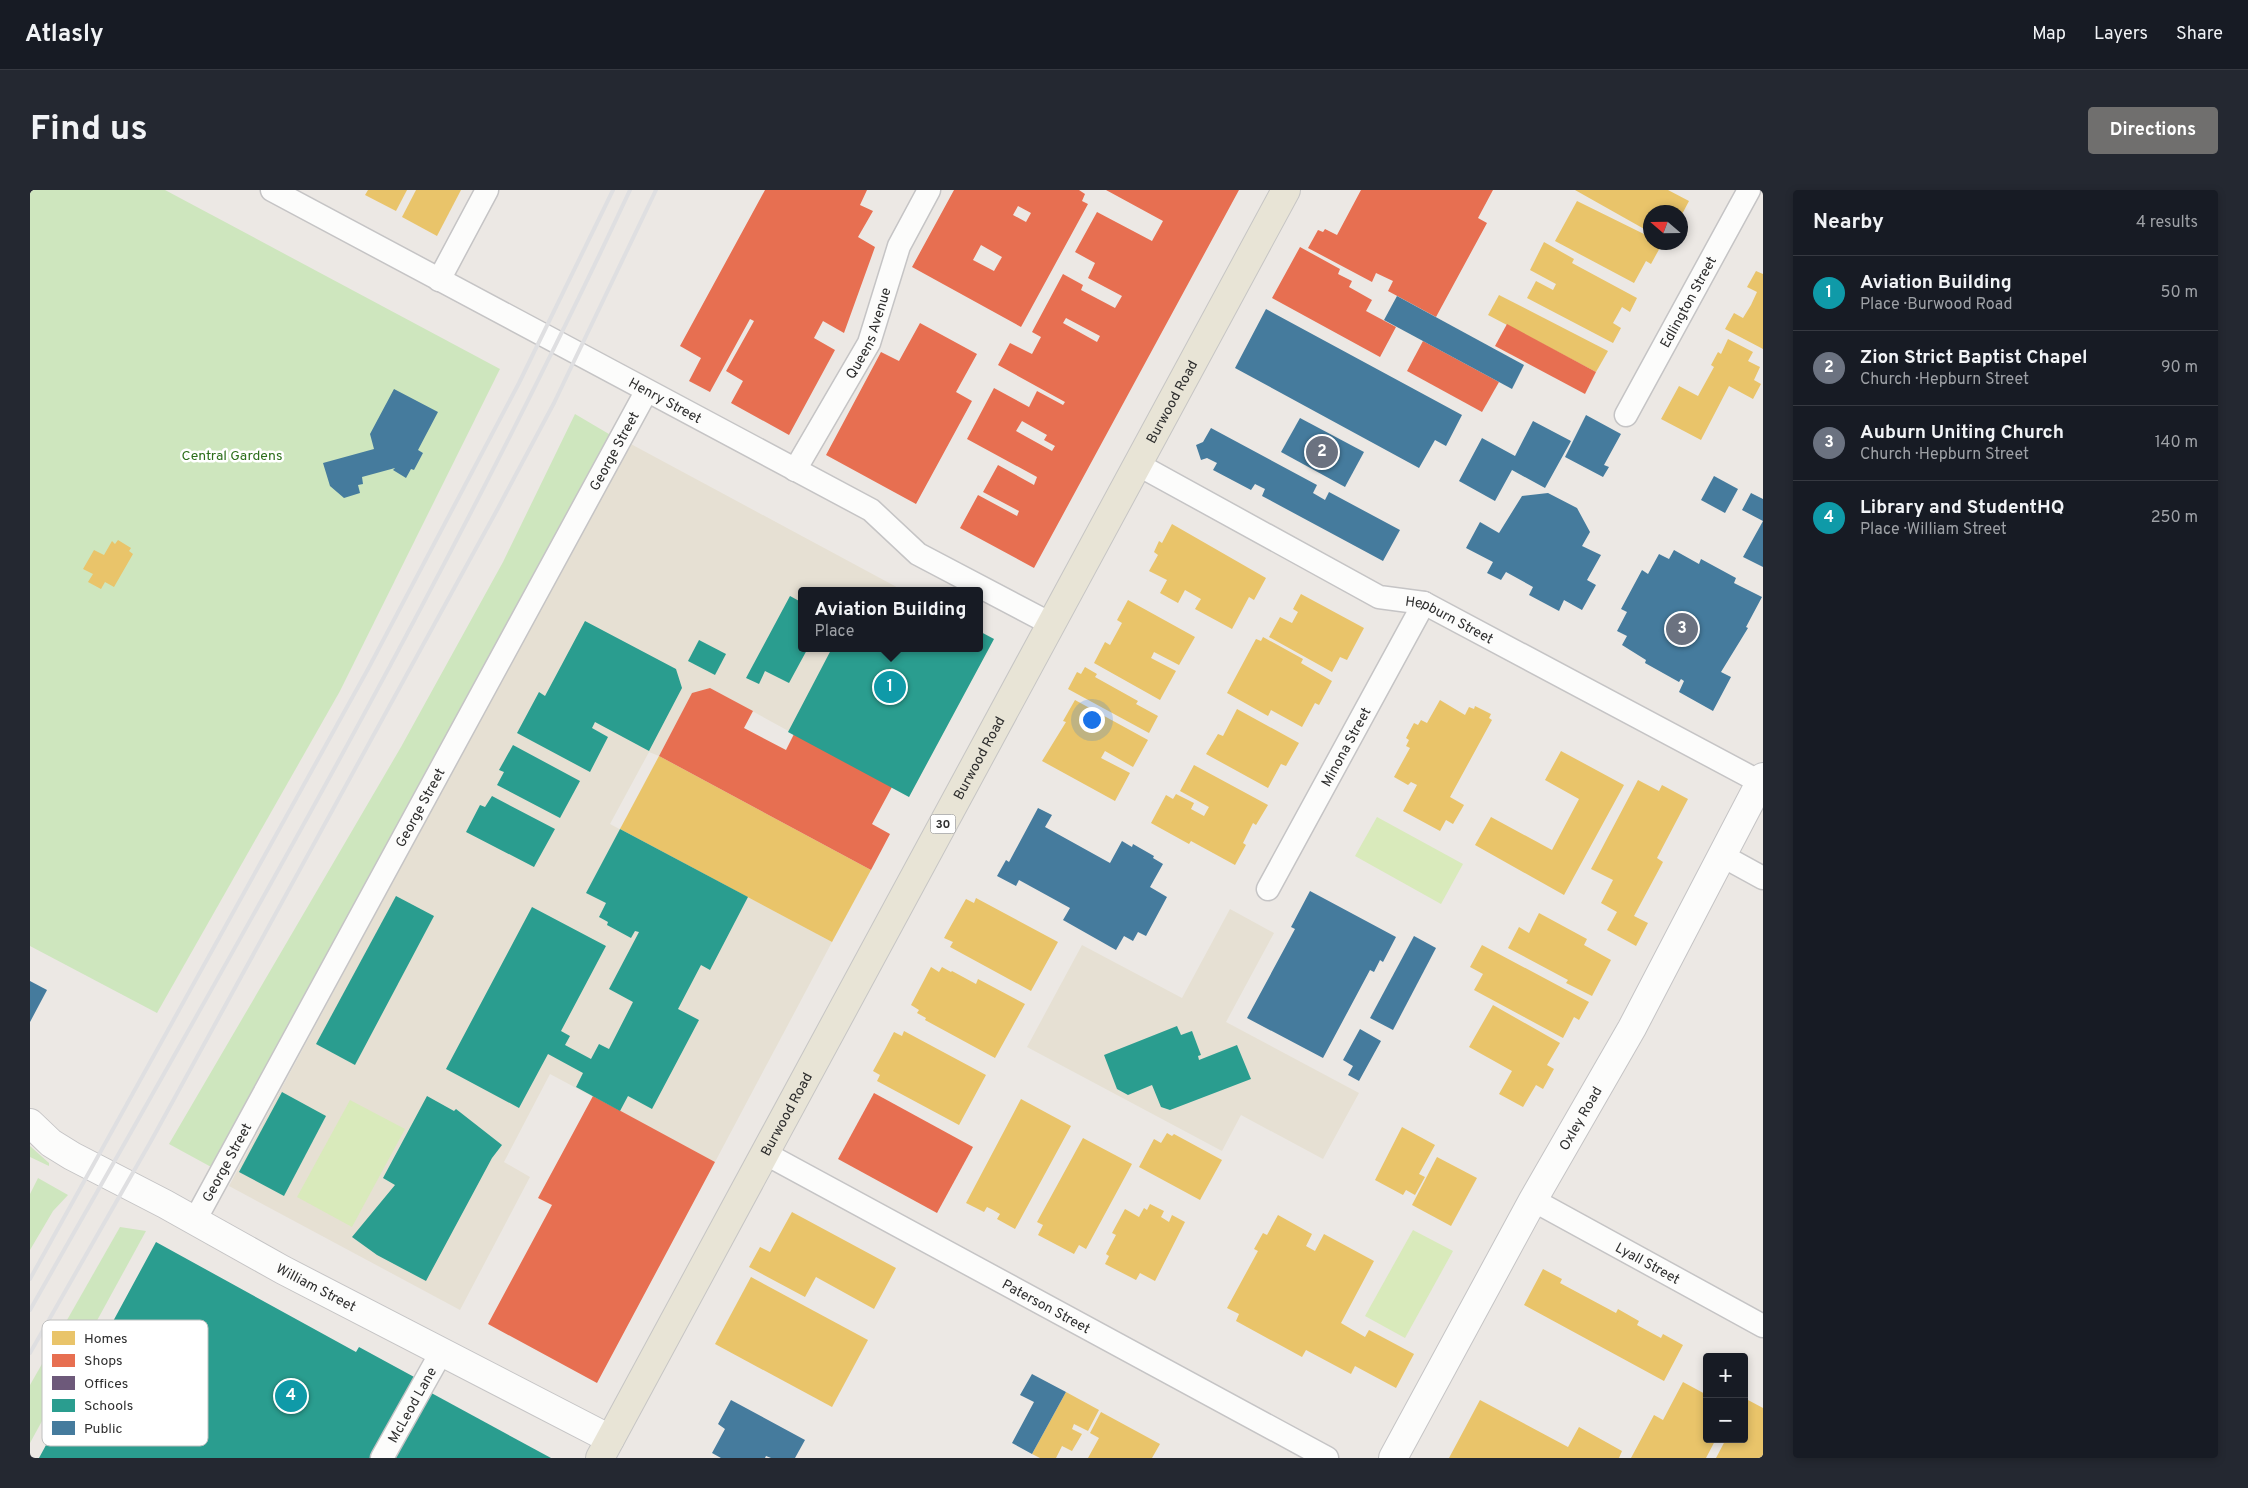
<!DOCTYPE html>
<meta charset="utf-8">
<style>
:root{--surface:#171b24;--page:#242831;--text:#f1f3f6;--muted:#9ea1a6;--line:#363941;--accent:#706f6e}
body{margin:0;font-family:Overpass,sans-serif;background:var(--page);color:var(--text)}
.controls{position:absolute;right:15px;bottom:15px;display:grid;overflow:hidden;border-radius:5px;box-shadow:0 2px 8px #0003}
.controls button{width:45px;height:45px;display:grid;place-items:center;padding:0;border:0;border-bottom:1px solid var(--line);background:var(--surface);color:var(--text);font:25px sans-serif}
.compass{position:absolute;left:1613px;top:15px;width:45px;height:45px;border-radius:50%;background:var(--surface);box-shadow:0 2px 8px #0003;rotate:290deg}
.you{position:absolute;left:1061px;top:529px;width:18px;height:18px;margin:-12px;border:4px solid #fff;border-radius:50%;background:#1a73e8;box-shadow:0 0 0 8px #1a73e833}
.badge{display:grid;place-items:center;width:32px;height:32px;border-radius:50%;background:var(--accent);color:#fff;font-size:16px;font-weight:700}
.pin{position:absolute;translate:-50% -50%;border:2px solid #fff;box-shadow:0 1px 5px #0006}
.popup{position:absolute;left:768px;top:397px;width:185px;height:65px;box-sizing:border-box;display:grid;place-content:center;border-radius:5px;background:var(--surface);filter:drop-shadow(0 1px 4px #0005);font-size:16px;white-space:nowrap;color:var(--muted)}
.popup b{font-size:19px;color:var(--text)}
.popup::after{content:'';position:absolute;left:50%;top:100%;margin-left:-10px;border:10px solid transparent;border-top-color:var(--surface)}
.list{margin:0;padding:0;list-style:none}
h2{display:flex;justify-content:space-between;align-items:center;height:65px;margin:0;padding:0 20px;font-size:21px}
h2 small{font-size:16px;font-weight:400;color:var(--muted)}
.list li{display:grid;grid-template-columns:32px 1fr auto;gap:15px;align-items:center;box-sizing:border-box;height:75px;padding:0 20px;border-top:1px solid var(--line)}
.list b{display:block;font-size:19px;white-space:nowrap}
.list p{margin:0;font-size:16px;white-space:nowrap;color:var(--muted)}
.list em{font-size:16px;font-style:normal;color:var(--muted)}
.map{position:relative;flex:none;width:1733px;height:1268px;overflow:hidden;border-radius:5px}
header{display:flex;align-items:center;gap:30px;box-sizing:border-box;height:70px;padding:0 25px;background:var(--surface);border-bottom:1px solid var(--line)}
header strong{font-size:24px}
nav{display:flex;gap:28px;margin-inline-start:auto;font-size:18px}
.intro{display:flex;align-items:center;justify-content:space-between;box-sizing:border-box;height:120px;padding:0 30px}
h1{margin:0;font-size:35px}
.button{padding:12px 22px;border-radius:5px;background:var(--accent);color:#fff;font-size:18px;font-weight:700}
main{display:flex;gap:30px;padding:0 30px}
aside{flex:1;background:var(--surface);border-radius:5px;box-shadow:0 2px 8px #0003}
.map>svg:first-child{display:block}
.education{fill:#e6e0d3}
.green{fill:#cee6be}
.pitch{fill:#d9eabb}
.homes{fill:#e9c46a}
.shops{fill:#e76f51;fill-rule:evenodd}
.offices{fill:#6d597a}
.schools{fill:#2a9d8f}
.public{fill:#457b9d}
.lines{fill:none;stroke-linecap:round;stroke-linejoin:round}
.minor-casing{stroke:#c5c4c5;stroke-width:25}
.tertiary-casing{stroke:#c5c4c5;stroke-width:30}
.primary-casing{stroke:#c6c5c4;stroke-width:30}
.minor{stroke:#fcfcfb;stroke-width:22}
.tertiary{stroke:#fcfcfb;stroke-width:28}
.primary{stroke:#e8e4d6;stroke-width:28}
.rail{stroke:#dfdfe1;stroke-width:4}
.labels{text-anchor:middle;stroke-width:5;stroke-linejoin:round;paint-order:stroke}
.shield{fill:#fff;stroke:#6d6d6d;stroke-width:1}
.shield-label{font-size:12px;font-weight:bold;fill:#2e2e2e}
.street-label{font-size:14px;fill:#2e2e2e;stroke:#fff}
.park-label{font-size:14px;fill:#2c6e1b;stroke:#fff}
.key{fill:#fff;stroke:#c0c0c0;stroke-width:1}
.key-label{font-size:14px;fill:#2e2e2e}
</style>
<header>
<strong>Atlasly</strong>
<nav><a>Map</a><a>Layers</a><a>Share</a></nav>
</header>
<div class="intro"><h1>Find us</h1><a class="button">Directions</a></div>
<main>
<div class="map">
<svg width="1733" height="1268" viewBox="0 0 1733 1268">
<rect width="100%" height="100%" fill="#ece8e4"/>
<!-- education -->
<g class="education">
<polygon points="599,253 874,401 771,401 771,458 949,458 949,441 964,449 879,607 680,498 662,504 629,566 619,562 580,634 802,752 685,972 520,884 474,972 500,987 430,1120 199,996"/>
<polygon points="1200,719 1244,743 1196,832 1329,903 1293,969 1211,925 1192,961 997,857 1052,755 1152,808"/>
</g>
<!-- green -->
<g class="green">
<polygon points="0,0 135,0 470,179 310,501 127,823 0,756"/>
<polygon points="545,224 584,247 183,978 139,954 371,557 473,372"/>
<polygon points="0,956 19,973 19,976 0,967"/>
<polygon points="8,988 38,1005 23,1021 0,1060 0,1004"/>
<polygon points="90,1037 116,1041 0,1253 0,1195"/>
</g>
<!-- pitch -->
<g class="pitch">
<polygon points="1347,627 1433,674 1411,714 1325,666"/>
<polygon points="320,910 375,939 322,1037 267,1007"/>
<polygon points="1383,1040 1423,1061 1375,1148 1335,1126"/>
</g>
<!-- homes -->
<g class="homes">
<polygon points="338,0 377,0 366,21 335,5"/>
<polygon points="386,0 431,0 407,46 372,27"/>
<polygon points="1545,0 1638,0 1659,11 1650,28 1650,22 1620,22 1620,34 1616,40"/>
<polygon points="1547,11 1620,47 1620,52 1632,54 1621,74 1616,71 1604,93 1525,51"/>
<polygon points="1514,52 1544,69 1542,73 1607,108 1600,122 1592,117 1583,133 1591,138 1583,153 1497,108 1506,91 1523,100 1526,94 1500,80"/>
<polygon points="1726,81 1733,84 1733,159 1695,139 1704,123 1713,128 1721,115 1727,102 1717,97"/>
<polygon points="1469,105 1578,161 1566,182 1458,125"/>
<polygon points="1698,149 1723,162 1718,171 1730,177 1724,190 1731,194 1723,209 1699,196 1671,250 1631,229 1649,196 1668,206 1684,177 1681,175 1688,162 1691,164"/>
<polygon points="1142,334 1236,388 1224,410 1219,407 1202,439 1165,419 1171,409 1155,400 1148,413 1130,403 1137,390 1119,381 1128,365 1124,362 1129,351 1132,353"/>
<polygon points="88,350 101,358 99,361 103,364 84,397 75,392 71,399 58,392 63,384 53,379 64,360 74,365 82,351 85,354"/>
<polygon points="1271,404 1334,438 1317,470 1310,467 1302,482 1239,447 1250,427 1262,433 1268,422 1263,419"/>
<polygon points="1098,410 1165,447 1149,475 1124,462 1121,468 1146,481 1130,510 1064,473 1075,452 1080,455 1092,433 1087,430"/>
<polygon points="1233,447 1273,469 1271,473 1302,491 1289,515 1285,513 1272,537 1241,520 1238,526 1197,503 1226,449 1231,451"/>
<polygon points="1055,477 1067,484 1065,487 1108,511 1106,514 1128,526 1119,543 1038,499 1047,482 1051,484"/>
<polygon points="1045,510 1118,550 1103,577 1075,561 1071,568 1100,583 1085,611 1012,571 1036,532 1033,531"/>
<polygon points="1410,510 1435,525 1439,517 1444,519 1445,516 1461,524 1459,528 1462,530 1420,607 1434,615 1423,634 1416,630 1410,641 1373,621 1387,595 1381,592 1378,595 1364,587 1380,558 1376,556 1379,550 1376,548 1384,533 1388,535 1391,530 1397,533"/>
<polygon points="1207,519 1269,553 1256,576 1251,574 1238,598 1176,564 1188,544 1193,546"/>
<polygon points="1531,561 1594,595 1534,705 1445,655 1461,627 1522,660 1549,609 1515,590"/>
<polygon points="629,566 841,680 802,752 590,639"/>
<polygon points="1164,575 1238,615 1226,635 1223,633 1213,653 1216,655 1205,675 1161,651 1159,654 1121,633 1136,605 1143,609 1146,604 1164,613 1161,619 1174,626 1179,617 1150,601"/>
<polygon points="1608,590 1629,601 1632,595 1658,609 1627,668 1633,672 1604,726 1618,733 1606,756 1577,740 1587,722 1571,713 1583,690 1561,679"/>
<polygon points="946,708 1028,752 1001,801 920,757 923,752 914,748 936,709 944,713"/>
<polygon points="1509,723 1557,749 1554,755 1581,770 1562,806 1536,793 1538,790 1478,758 1489,737 1499,743"/>
<polygon points="1452,755 1559,812 1549,830 1544,827 1533,848 1444,800 1453,784 1440,777"/>
<polygon points="901,777 909,782 912,777 921,782 922,781 946,794 948,789 995,814 965,868 895,830 896,828 887,823 889,820 881,815"/>
<polygon points="1463,815 1530,853 1517,875 1524,879 1513,899 1506,895 1493,917 1469,904 1482,881 1439,857"/>
<polygon points="874,841 956,885 929,935 847,891 850,885 843,881 854,861 864,842 872,846"/>
<polygon points="991,909 1041,936 985,1039 967,1029 970,1024 963,1020 957,1017 954,1022 936,1013"/>
<polygon points="1372,937 1405,955 1389,984 1395,987 1385,1005 1376,1000 1373,1005 1345,990"/>
<polygon points="1137,943 1142,946 1144,944 1192,970 1170,1010 1109,977 1124,949 1131,953"/>
<polygon points="1053,948 1102,974 1056,1059 1049,1055 1044,1064 1008,1045 1013,1035 1007,1032"/>
<polygon points="1407,967 1447,988 1421,1036 1382,1015"/>
<polygon points="1120,1014 1134,1021 1131,1027 1139,1032 1142,1025 1155,1032 1125,1091 1110,1083 1106,1090 1075,1074 1079,1066 1076,1064 1086,1045 1082,1043 1095,1019 1109,1027 1114,1018 1117,1020"/>
<polygon points="762,1022 866,1078 844,1119 786,1087 775,1107 719,1077 730,1057 740,1062"/>
<polygon points="1248,1025 1282,1044 1276,1056 1285,1061 1294,1044 1344,1071 1311,1133 1335,1147 1339,1140 1384,1164 1366,1198 1325,1176 1321,1184 1276,1160 1272,1167 1206,1131 1209,1124 1197,1118 1228,1061 1224,1059 1233,1043 1237,1045"/>
<polygon points="1513,1079 1532,1089 1530,1093 1586,1123 1588,1119 1609,1131 1607,1135 1631,1148 1633,1144 1653,1155 1634,1191 1494,1115"/>
<polygon points="721,1087 838,1150 802,1217 685,1154"/>
<polygon points="1653,1192 1677,1205 1677,1249 1686,1249 1676,1268 1601,1268 1624,1225 1633,1230"/>
<polygon points="1036,1202 1069,1220 1058,1241 1044,1234 1042,1239 1052,1244 1042,1261 1032,1256 1026,1268 1010,1268 1002,1264"/>
<polygon points="1450,1210 1538,1257 1549,1237 1592,1261 1589,1268 1419,1268"/>
<polygon points="1718,1210 1733,1218 1733,1268 1686,1268 1696,1249 1714,1249 1714,1217"/>
<polygon points="1071,1222 1130,1254 1122,1268 1058,1268 1069,1248 1060,1243"/>
</g>
<!-- shops -->
<g class="shops">
<polygon points="735,0 837,0 830,15 843,21 828,47 845,57 814,143 793,131 784,148 805,160 759,245 701,213 713,191 696,181 724,131 720,129 680,202 659,191 671,168 650,156"/>
<path d="M924,0h125l6,4 -3,7 6,3 -67,123 -109,-60zM988,16l13,7 -5,9 -13,-7zM951,55l21,12 -8,14 -21,-11z"/>
<path d="M1076,0h133l-205,378 -74,-40 18,-33 39,21 2,-5 -36,-19 15,-27 36,20 3,-8 -70,-38 27,-51 35,19 8,-16 26,14 2,-3 -67,-37 12,-22 22,11 9,-17 -9,-5 31,-58 20,11 -2,5 34,18 7,-12 -34,-18 7,-15 -20,-11 22,-40 55,29 11,-20zM1036,128l34,18 -3,6 -34,-19zM992,231l25,14 -3,5 11,6 -3,5 -36,-20z"/>
<polygon points="1331,0 1463,0 1448,28 1457,33 1406,127 1358,101 1363,91 1346,83 1342,92 1278,58 1288,40 1293,42 1295,39 1307,45"/>
<polygon points="1270,57 1310,79 1308,84 1322,91 1319,97 1342,110 1336,121 1366,137 1350,167 1242,108"/>
<polygon points="890,133 947,164 926,202 942,211 886,314 796,265 851,162 869,171"/>
<polygon points="1477,134 1566,182 1555,204 1465,156"/>
<polygon points="1393,151 1469,192 1452,222 1377,181"/>
<polygon points="680,498 723,521 714,538 756,560 764,544 862,597 842,634 860,644 841,680 629,566 662,503"/>
<polygon points="844,903 943,957 907,1023 808,969"/>
<polygon points="563,906 685,972 567,1193 458,1134 522,1015 508,1008"/>
</g>
<!-- offices -->
<polygon class="offices" points="150,1136 233,1181 185,1268 78,1268"/>
<!-- schools -->
<g class="schools">
<polygon points="760,406 771,412 771,458 778,458 759,493 735,481 729,494 716,488"/>
<polygon points="555,431 646,479 652,498 619,561 565,532 562,538 578,547 560,582 487,543 509,502 515,506"/>
<polygon points="949,441 964,449 879,607 758,542 802,458 949,458"/>
<polygon points="669,450 696,464 685,485 658,471"/>
<polygon points="483,555 550,591 530,628 467,595 474,582 469,580"/>
<polygon points="462,606 525,639 504,677 436,642 450,615 455,617"/>
<polygon points="590,639 718,707 680,780 671,775 648,819 669,830 622,919 598,906 590,921 546,897 553,883 518,864 489,918 416,879 502,717 576,756 531,841 540,846 535,855 561,869 569,854 579,859 603,812 579,799 609,742 605,741 601,748 577,735 578,732 569,727 576,713 556,703"/>
<polygon points="366,706 404,726 325,875 286,854"/>
<polygon points="1147,836 1151,845 1162,841 1171,865 1168,866 1169,870 1207,855 1221,889 1140,920 1131,917 1122,895 1098,905 1087,899 1074,865"/>
<polygon points="252,902 296,926 254,1006 209,982"/>
<polygon points="397,906 424,921 426,919 472,955 462,968 396,1091 347,1065 322,1047 365,995 353,988"/>
<polygon points="126,1052 326,1162 329,1157 386,1188 343,1268 9,1268"/>
<polygon points="394,1199 521,1268 356,1268"/>
</g>
<!-- public -->
<g class="public">
<polygon points="1367,106 1494,175 1482,199 1354,130"/>
<polygon points="1236,119 1432,225 1416,256 1405,250 1389,278 1205,178"/>
<polygon points="364,199 408,222 388,260 393,263 384,280 381,279 376,288 363,280 365,278 332,287 333,294 328,295 330,303 314,308 300,296 293,273 344,259 340,244"/>
<polygon points="1556,225 1591,244 1574,275 1579,277 1573,287 1535,267"/>
<polygon points="1270,228 1334,262 1315,297 1251,262"/>
<polygon points="1503,231 1541,251 1515,298 1482,280 1465,311 1429,291 1452,248 1485,266"/>
<polygon points="1181,238 1287,295 1283,303 1295,310 1299,302 1370,340 1353,371 1232,306 1235,299 1225,294 1221,300 1183,280 1187,273 1177,268 1171,270 1166,255 1173,252"/>
<polygon points="1684,286 1708,299 1695,323 1671,310"/>
<polygon points="1518,303 1547,318 1560,342 1552,356 1571,365 1557,390 1566,395 1552,420 1534,410 1529,421 1499,405 1503,397 1476,382 1471,390 1457,383 1463,372 1436,358 1450,332 1469,343 1492,306"/>
<polygon points="1721,303 1733,309 1733,377 1713,367 1733,331 1712,320"/>
<polygon points="1644,360 1669,374 1671,369 1706,388 1704,393 1732,407 1716,437 1718,438 1691,482 1701,487 1683,521 1649,502 1654,491 1651,489 1649,492 1615,473 1616,470 1592,455 1597,446 1587,441 1597,422 1591,419 1612,380 1618,384 1629,364 1639,369"/>
<polygon points="1008,618 1022,625 1015,637 1080,673 1092,651 1102,657 1103,654 1124,666 1123,668 1133,674 1120,697 1137,707 1116,746 1108,742 1103,751 1094,746 1086,760 1033,730 1040,718 989,690 986,696 967,686 976,670 979,672"/>
<polygon points="1280,701 1366,747 1353,772 1350,770 1344,782 1340,780 1293,868 1217,828 1265,739 1261,737"/>
<polygon points="1384,746 1406,758 1363,840 1340,828"/>
<polygon points="0,791 17,800 0,832"/>
<polygon points="1330,839 1351,851 1329,891 1318,885 1323,876 1313,870"/>
<polygon points="1002,1184 1036,1202 1002,1264 982,1253 1004,1212 990,1205"/>
<polygon points="701,1210 775,1250 765,1268 741,1268 736,1266 735,1268 691,1268 682,1263 695,1239 688,1234"/>
</g>
<g class="lines">
<defs>
<g id="minor">
<path id="s1" d="M242,0l599,320 47,44 133,70"/>
<polyline points="409,90 457,0"/>
<path id="s2" d="M1596,225l123,-225"/>
<path id="s3" d="M1107,274l242,133 45,6 336,179"/>
<path id="s4" d="M765,280l74,-127 30,-97 30,-56"/>
<polyline points="1691,665 1733,688"/>
<path id="s5" d="M1238,699l156,-286"/>
<path id="s6" d="M736,964l561,304"/>
<path id="s7" d="M1503,1010l230,126"/>
<path id="s8" d="M164,1032l452,-830"/>
<path id="s9" d="M352,1268l60,-107"/>
</g>
<g id="tertiary">
<path id="s10" d="M0,933l21,20 21,13 93,48 118,66 327,169"/>
<path id="s11" d="M1363,1268l140,-258 99,-172 131,-251"/>
</g>
<g id="primary">
<path id="s12" d="M570,1268l686,-1268"/>
</g>
</defs>
<!-- minor casing -->
<use href="#minor" class="minor-casing"/>
<!-- tertiary casing -->
<use href="#tertiary" class="tertiary-casing"/>
<!-- primary casing -->
<use href="#primary" class="primary-casing"/>
<!-- minor -->
<use href="#minor" class="minor"/>
<!-- tertiary -->
<use href="#tertiary" class="tertiary"/>
<!-- primary -->
<use href="#primary" class="primary"/>
<!-- rail -->
<g class="rail">
<polyline points="0,1089 338,479 489,193 583,0"/>
<path d="M0,1120c209,-368 421,-736 600,-1120"/>
<polyline points="0,1163 121,951 467,320 524,213 626,0"/>
</g>
</g>
<g class="labels">
<!-- shield labels -->
<rect class="shield" x="900.5" y="624.5" width="25" height="19" rx="4"/>
<g class="shield-label">
<text x="913" y="638">30</text>
</g>
<!-- street labels -->
<g class="street-label">
<text dy="5" stroke="none"><textPath href="#s2" startOffset="129">Edlington Street</textPath></text>
<text dy="5" stroke="none"><textPath href="#s4" startOffset="156">Queens Avenue</textPath></text>
<text dy="5" stroke="none"><textPath href="#s1" startOffset="446">Henry Street</textPath></text>
<text dy="5" stroke="none"><textPath href="#s12" startOffset="1201">Burwood Road</textPath></text>
<text dy="5" stroke="none"><textPath href="#s8" startOffset="878">George Street</textPath></text>
<text dy="5" stroke="none"><textPath href="#s3" startOffset="351">Hepburn Street</textPath></text>
<text dy="5" stroke="none"><textPath href="#s5" startOffset="162">Minona Street</textPath></text>
<text dy="5" stroke="none"><textPath href="#s12" startOffset="796">Burwood Road</textPath></text>
<text dy="5" stroke="none"><textPath href="#s8" startOffset="472">George Street</textPath></text>
<text dy="5" stroke="none"><textPath href="#s12" startOffset="391">Burwood Road</textPath></text>
<text dy="5" stroke="none"><textPath href="#s11" startOffset="388">Oxley Road</textPath></text>
<text dy="5" stroke="none"><textPath href="#s8" startOffset="68">George Street</textPath></text>
<text dy="5" stroke="none"><textPath href="#s7" startOffset="131">Lyall Street</textPath></text>
<text dy="5" stroke="none"><textPath href="#s10" startOffset="331">William Street</textPath></text>
<text dy="5" stroke="none"><textPath href="#s6" startOffset="319">Paterson Street</textPath></text>
<text dy="5" stroke="none"><textPath href="#s9" startOffset="61">McLeod Lane</textPath></text>
</g>
<!-- park labels -->
<g class="park-label">
<text x="202" y="270">Central Gardens</text>
</g>
</g>
<!-- legend -->
<rect x="12" y="1130" width="166" height="126" rx="8" class="key"/>
<rect x="22" y="1141" width="23" height="14" fill="#e9c46a"/>
<rect x="22" y="1164" width="23" height="13" fill="#e76f51"/>
<rect x="22" y="1186" width="23" height="14" fill="#6d597a"/>
<rect x="22" y="1209" width="23" height="13" fill="#2a9d8f"/>
<rect x="22" y="1231" width="23" height="14" fill="#457b9d"/>
<g class="key-label">
<text x="54" y="1153">Homes</text>
<text x="54" y="1175">Shops</text>
<text x="54" y="1198">Offices</text>
<text x="54" y="1220">Schools</text>
<text x="54" y="1243">Public</text>
</g>
</svg>
<div class="controls">
<button>+</button>
<button>−</button>
</div>
<svg class="compass" viewBox="-18 -18 36 36"><path d="M0-13l5 13h-10z" fill="#e53935"/><path d="M0 13l5-13h-10z" fill="#9ea1a6"/></svg>
<div class="you"></div>
<div class="pin badge" style="left:860px;top:497px;background:#0f9aa8">1</div>
<div class="popup"><b>Aviation Building</b>Place</div>
<div class="pin badge" style="left:1292px;top:262px;background:#6b7280">2</div>
<div class="pin badge" style="left:1652px;top:439px;background:#6b7280">3</div>
<div class="pin badge" style="left:261px;top:1206px;background:#0f9aa8">4</div>
</div>
<aside>
<h2>Nearby<small>4 results</small></h2>
<ul class="list">
<li><span class="badge" style="background:#0f9aa8">1</span><div><b>Aviation Building</b><p>Place · Burwood Road</p></div><em>50 m</em></li>
<li><span class="badge" style="background:#6b7280">2</span><div><b>Zion Strict Baptist Chapel</b><p>Church · Hepburn Street</p></div><em>90 m</em></li>
<li><span class="badge" style="background:#6b7280">3</span><div><b>Auburn Uniting Church</b><p>Church · Hepburn Street</p></div><em>140 m</em></li>
<li><span class="badge" style="background:#0f9aa8">4</span><div><b>Library and StudentHQ</b><p>Place · William Street</p></div><em>250 m</em></li>
</ul>
</aside>
</main>
